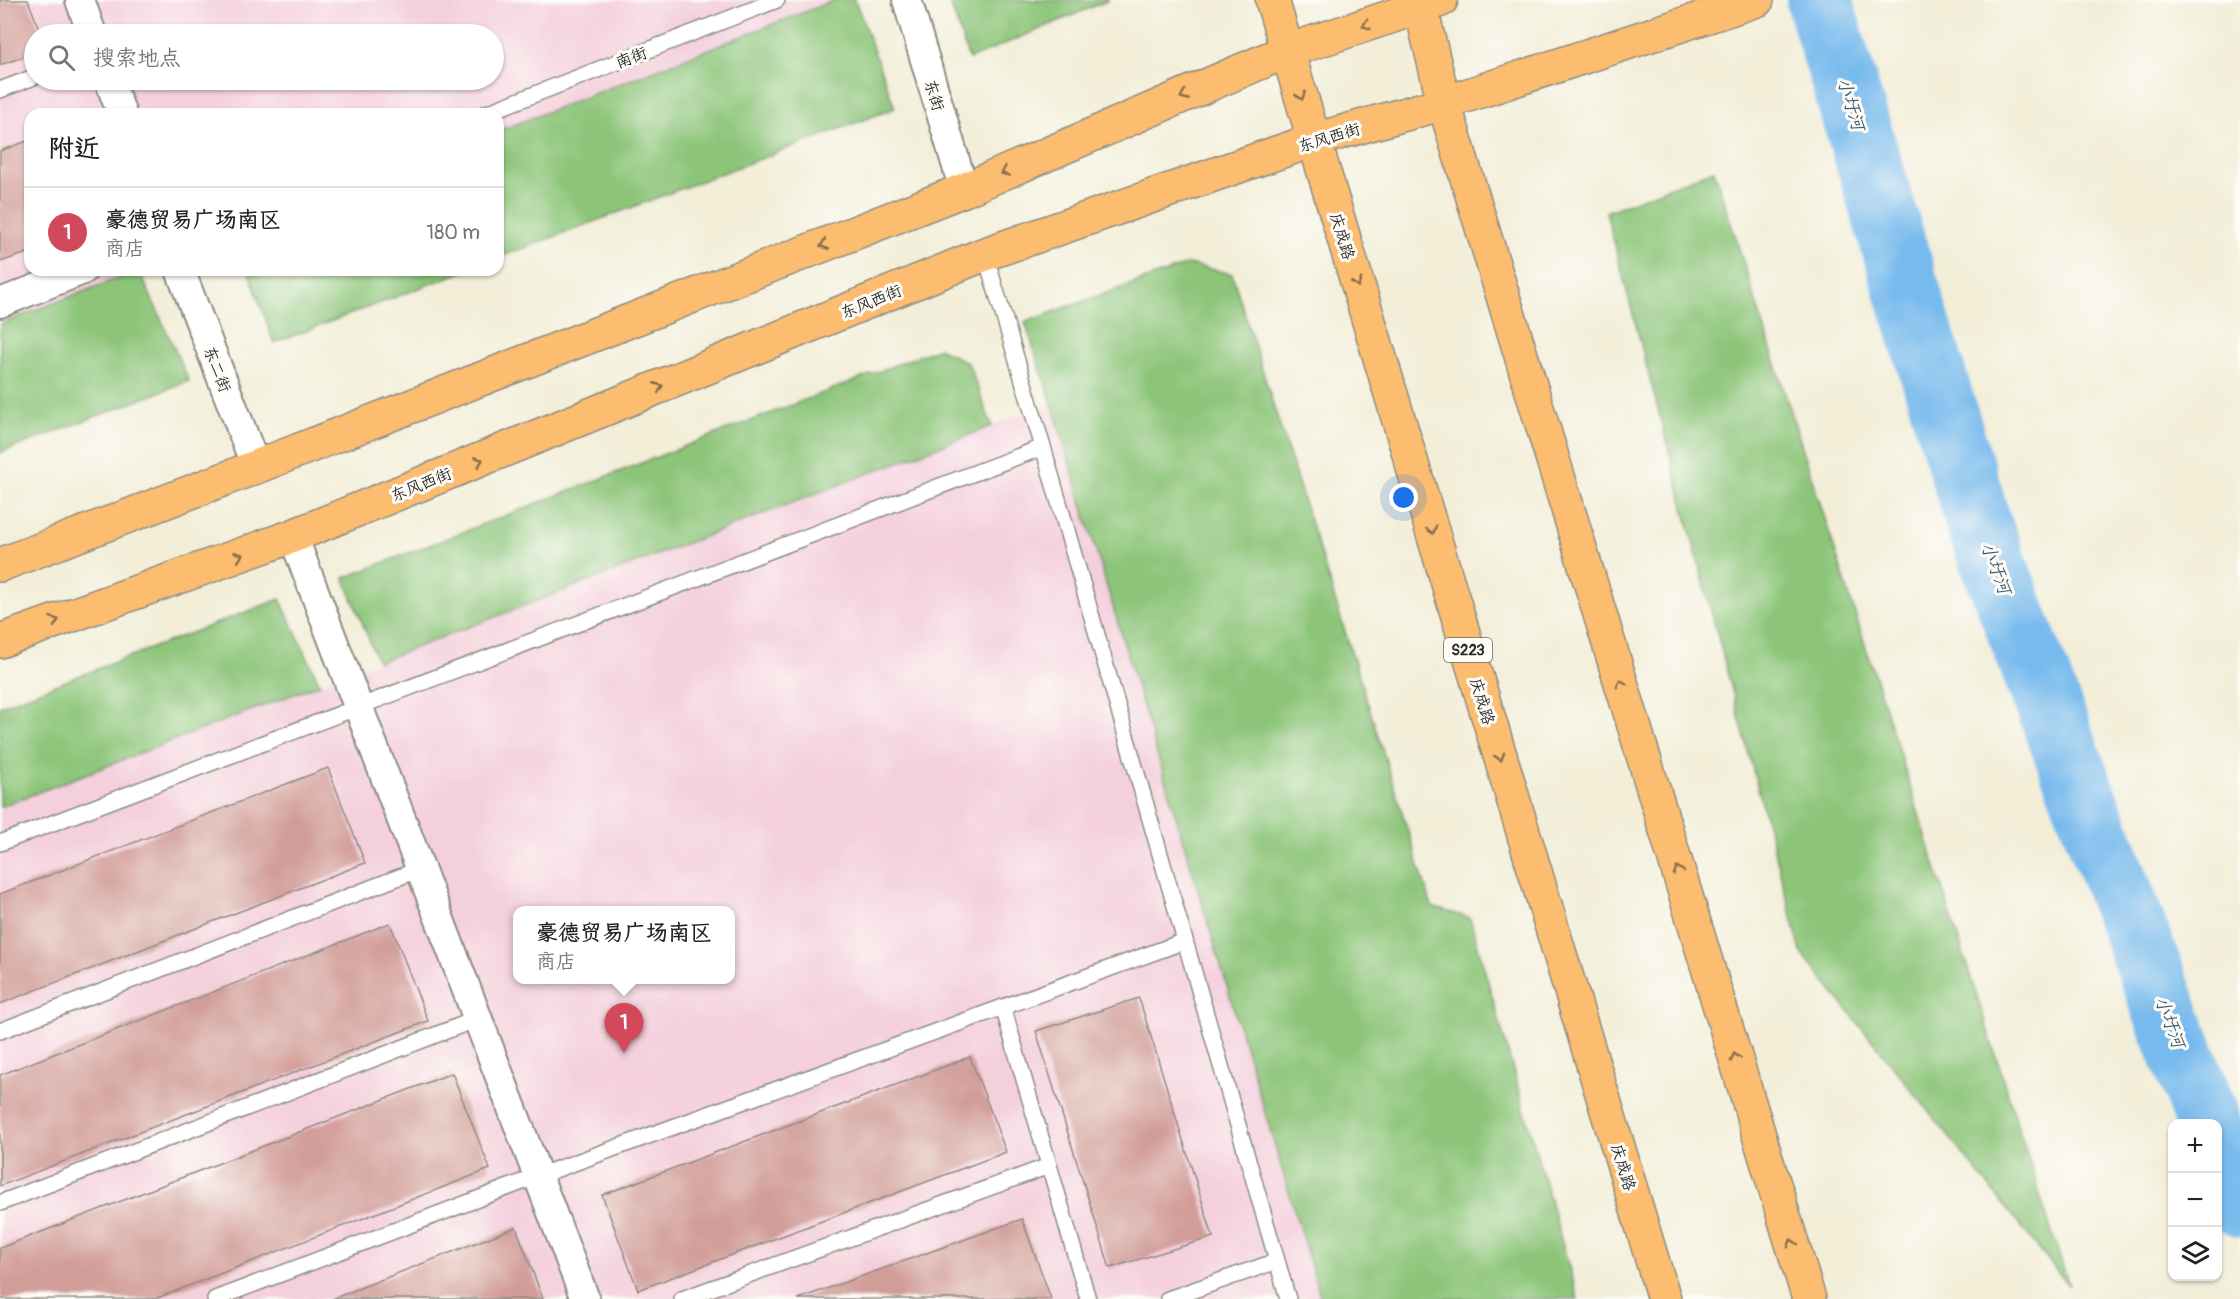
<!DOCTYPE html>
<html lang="zh">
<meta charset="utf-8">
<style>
:root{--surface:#fff;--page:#f2f2f2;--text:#222;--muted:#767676;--line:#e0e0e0;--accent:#d1495b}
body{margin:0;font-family:Pangolin,"LXGW WenKai TC",sans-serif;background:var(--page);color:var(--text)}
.controls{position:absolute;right:18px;bottom:18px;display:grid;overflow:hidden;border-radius:12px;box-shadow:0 2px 4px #0004}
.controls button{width:54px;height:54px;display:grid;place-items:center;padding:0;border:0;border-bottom:2px solid var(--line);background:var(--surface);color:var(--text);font:30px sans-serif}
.you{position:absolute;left:1404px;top:498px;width:21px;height:21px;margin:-15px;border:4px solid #fff;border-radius:50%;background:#1a73e8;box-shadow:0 0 0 9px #1a73e833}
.badge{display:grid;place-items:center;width:39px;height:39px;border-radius:50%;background:var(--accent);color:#fff;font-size:20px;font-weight:700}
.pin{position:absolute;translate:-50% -50px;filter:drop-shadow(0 2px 3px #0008)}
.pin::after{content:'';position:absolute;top:32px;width:21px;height:18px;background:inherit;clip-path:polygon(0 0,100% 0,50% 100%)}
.popup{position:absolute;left:513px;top:906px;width:222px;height:78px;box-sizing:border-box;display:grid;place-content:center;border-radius:12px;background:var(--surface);filter:drop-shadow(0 2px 4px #0005);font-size:20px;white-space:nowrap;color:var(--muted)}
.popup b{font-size:22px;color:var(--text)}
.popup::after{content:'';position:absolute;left:50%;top:100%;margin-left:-12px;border:12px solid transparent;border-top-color:var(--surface)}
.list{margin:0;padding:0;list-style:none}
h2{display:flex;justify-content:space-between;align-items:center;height:78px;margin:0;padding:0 24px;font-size:26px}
h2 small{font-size:20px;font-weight:400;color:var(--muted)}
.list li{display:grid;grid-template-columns:39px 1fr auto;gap:18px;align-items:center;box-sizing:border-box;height:90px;padding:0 24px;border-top:2px solid var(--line)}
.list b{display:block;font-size:22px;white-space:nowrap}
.list p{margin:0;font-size:20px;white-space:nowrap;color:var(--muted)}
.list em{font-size:20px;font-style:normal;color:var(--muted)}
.icon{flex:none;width:33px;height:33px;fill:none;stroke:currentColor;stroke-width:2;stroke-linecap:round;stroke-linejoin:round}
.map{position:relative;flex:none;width:2240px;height:1299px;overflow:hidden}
.search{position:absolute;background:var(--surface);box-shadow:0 2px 4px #0004;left:24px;top:24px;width:480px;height:66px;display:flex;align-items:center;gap:15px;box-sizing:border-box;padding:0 21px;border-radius:33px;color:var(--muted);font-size:22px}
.panel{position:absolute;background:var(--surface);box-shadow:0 2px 4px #0004;left:24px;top:108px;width:480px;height:168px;border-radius:18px}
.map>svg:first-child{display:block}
.built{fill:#f4cfdc;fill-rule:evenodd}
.green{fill:#8cc579;stroke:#5c7852;stroke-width:1.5}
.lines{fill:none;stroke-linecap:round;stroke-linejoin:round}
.river{stroke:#77baed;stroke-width:66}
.building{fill:#d29d98}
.lane-casing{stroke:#8e8c82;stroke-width:18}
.street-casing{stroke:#8e8c82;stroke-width:32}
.primary-casing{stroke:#8e8c82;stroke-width:36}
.lane{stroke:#fff;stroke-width:15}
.street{stroke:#fff;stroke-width:28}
.primary{stroke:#fcbd6f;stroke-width:33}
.oneway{stroke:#896d4a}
.labels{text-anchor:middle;stroke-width:6;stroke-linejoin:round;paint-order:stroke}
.shield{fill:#fdfcf7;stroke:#6a6a68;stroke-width:1.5}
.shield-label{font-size:15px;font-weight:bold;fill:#2b2b2b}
.street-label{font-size:16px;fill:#2b2b2b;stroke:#fdfcf7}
.water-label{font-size:18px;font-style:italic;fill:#465d6f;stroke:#fdfcf7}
</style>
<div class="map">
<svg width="2240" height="1299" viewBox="0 0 2240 1299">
<rect width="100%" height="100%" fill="#fdfcf7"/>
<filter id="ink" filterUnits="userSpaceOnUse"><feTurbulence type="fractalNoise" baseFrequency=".0167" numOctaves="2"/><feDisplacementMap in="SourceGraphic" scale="12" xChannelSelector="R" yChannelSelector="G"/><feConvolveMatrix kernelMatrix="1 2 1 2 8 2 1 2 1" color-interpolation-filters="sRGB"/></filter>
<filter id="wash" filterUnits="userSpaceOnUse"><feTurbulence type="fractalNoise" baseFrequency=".008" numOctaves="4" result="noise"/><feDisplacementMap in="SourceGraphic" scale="24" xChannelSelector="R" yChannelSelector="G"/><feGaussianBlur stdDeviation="1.35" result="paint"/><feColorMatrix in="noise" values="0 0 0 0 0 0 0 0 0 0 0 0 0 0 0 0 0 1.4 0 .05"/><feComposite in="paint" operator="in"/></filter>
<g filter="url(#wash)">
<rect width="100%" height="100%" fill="#f2eed8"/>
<!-- built -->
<g class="built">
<path d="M0,0h836l-338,131v-17h-468v156h110l-140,54zM34,34h460v46h-460z"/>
<path d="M1052,403l269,896h-1321v-492zM518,910h212v70h-212z"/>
</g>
<!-- green -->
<g class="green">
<polygon points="835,0 855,0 895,108 498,258 498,131"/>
<polygon points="949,0 1109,0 969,59"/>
<polygon points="1714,170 2069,1286 1801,952 1606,212"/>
<polygon points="1188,264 1232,274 1432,907 1470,918 1578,1299 1321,1299 1052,404 1025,322"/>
<polygon points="139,270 189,381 0,453 0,324"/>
<polygon points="248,270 467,270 274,343"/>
<polygon points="939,348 968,363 992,426 378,662 344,578"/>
<polygon points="280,599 320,684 0,807 0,706"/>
</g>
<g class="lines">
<!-- river -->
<g class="river">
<polyline points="1819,0 1978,522 2209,1124"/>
<polyline points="2218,1146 2240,1204"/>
</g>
</g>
<g id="blocks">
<!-- building -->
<g class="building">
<polygon points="0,0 28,0 41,34 34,34 34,53 0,65"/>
<polygon points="30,140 30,252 0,262 0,151"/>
<polygon points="328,768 365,863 0,1004 0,894"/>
<polygon points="390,923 428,1021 0,1186 0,1075"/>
<polygon points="1139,998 1213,1237 1110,1268 1036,1031"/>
<polygon points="970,1057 1006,1152 638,1290 602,1195"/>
<polygon points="452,1073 490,1169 155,1299 0,1299 0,1248"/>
<polygon points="1022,1219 1051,1299 798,1299"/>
<polygon points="516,1227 543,1299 332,1299"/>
</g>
</g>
</g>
<g filter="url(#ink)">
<use href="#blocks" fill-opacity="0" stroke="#8e8c82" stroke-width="1.5"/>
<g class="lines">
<defs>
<g id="lane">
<polyline points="0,90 34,77"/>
<polyline points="484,114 777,0"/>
<polyline points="985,254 1043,447 1288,1299"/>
<polyline points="0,843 1043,447"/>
<polyline points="1003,1007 1088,1299"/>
<polyline points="0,1031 420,869"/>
<polyline points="0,1203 477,1019"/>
<polyline points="215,1299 538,1176 1185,941"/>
<polyline points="682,1299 1049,1166"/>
<polyline points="1168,1299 1277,1261"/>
</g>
<g id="street">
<polyline points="80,0 92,34"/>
<polyline points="907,0 964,190"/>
<polyline points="109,80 122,114"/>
<polyline points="180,270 256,467"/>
<polyline points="0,303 83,270"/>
<polyline points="293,536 585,1299"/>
</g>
<g id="primary">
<polyline points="1272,0 1664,1299"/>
<polyline points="1419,0 1444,103 1809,1299"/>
<polyline points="0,565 256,467 964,190 1287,51 1441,0"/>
<polyline points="0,641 293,536 985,254 1314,140 1444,103 1757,0"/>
</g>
</defs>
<!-- lane casing -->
<use href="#lane" class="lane-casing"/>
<!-- street casing -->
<use href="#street" class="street-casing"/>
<!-- primary casing -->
<use href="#primary" class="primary-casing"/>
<!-- lane -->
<use href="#lane" class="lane"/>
<!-- street -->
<use href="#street" class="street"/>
<!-- primary -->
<use href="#primary" class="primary"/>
</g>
<!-- one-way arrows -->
<defs><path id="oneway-chevron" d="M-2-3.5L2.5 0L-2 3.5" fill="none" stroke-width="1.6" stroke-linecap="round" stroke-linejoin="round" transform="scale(1.5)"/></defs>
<g class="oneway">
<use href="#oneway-chevron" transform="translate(1366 25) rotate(161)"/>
<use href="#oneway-chevron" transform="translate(1184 96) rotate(157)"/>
<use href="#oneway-chevron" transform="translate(1301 96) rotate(73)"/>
<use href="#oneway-chevron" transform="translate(1005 172) rotate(157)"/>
<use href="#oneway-chevron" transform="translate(824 245) rotate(159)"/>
<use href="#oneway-chevron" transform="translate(1357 283) rotate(73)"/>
<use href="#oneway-chevron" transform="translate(659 387) rotate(-22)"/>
<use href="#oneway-chevron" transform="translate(479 461) rotate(-22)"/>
<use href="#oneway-chevron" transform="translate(1432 530) rotate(73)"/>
<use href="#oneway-chevron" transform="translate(239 556) rotate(-20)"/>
<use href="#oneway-chevron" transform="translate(55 621) rotate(-20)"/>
<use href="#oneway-chevron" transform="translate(1621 683) rotate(-107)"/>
<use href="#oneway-chevron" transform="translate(1500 757) rotate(73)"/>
<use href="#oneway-chevron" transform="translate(1678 870) rotate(-107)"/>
<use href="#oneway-chevron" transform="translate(1735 1057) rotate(-107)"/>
<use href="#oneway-chevron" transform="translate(1792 1243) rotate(-107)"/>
</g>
</g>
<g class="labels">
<!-- shield labels -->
<rect class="shield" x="1444" y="638" width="48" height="24" rx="4.5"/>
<g class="shield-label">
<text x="1468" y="655">S223</text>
</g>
<!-- street labels -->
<g class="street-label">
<text transform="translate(631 57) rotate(-21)" y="6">南街</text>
<text transform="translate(935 95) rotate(73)" y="6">东街</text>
<text transform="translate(1329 137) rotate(-17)" y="6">东风西街</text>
<text transform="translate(1343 236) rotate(73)" y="6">庆成路</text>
<text transform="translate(871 301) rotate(-22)" y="6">东风西街</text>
<text transform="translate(218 369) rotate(69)" y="6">东二街</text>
<text transform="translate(421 484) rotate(-22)" y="6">东风西街</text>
<text transform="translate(1483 701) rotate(73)" y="6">庆成路</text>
<text transform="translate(1624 1167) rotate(73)" y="6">庆成路</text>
</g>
<!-- water labels -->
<g class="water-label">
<text transform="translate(1851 104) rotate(73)" y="6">小圩河</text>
<text transform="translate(1996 568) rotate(69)" y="6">小圩河</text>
<text transform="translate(2170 1022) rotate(69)" y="6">小圩河</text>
</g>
</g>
</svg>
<div class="controls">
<button>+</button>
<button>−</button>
<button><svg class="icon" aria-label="layers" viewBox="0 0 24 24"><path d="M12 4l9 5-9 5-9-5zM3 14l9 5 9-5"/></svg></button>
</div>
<div class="you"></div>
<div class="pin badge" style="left:624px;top:1053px">1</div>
<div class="popup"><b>豪德贸易广场南区</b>商店</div>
<div class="search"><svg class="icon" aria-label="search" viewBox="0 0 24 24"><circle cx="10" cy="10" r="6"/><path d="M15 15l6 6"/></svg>搜索地点</div>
<section class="panel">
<h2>附近<small></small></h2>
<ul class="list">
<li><span class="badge">1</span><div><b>豪德贸易广场南区</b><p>商店</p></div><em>180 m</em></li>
</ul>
</section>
</div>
